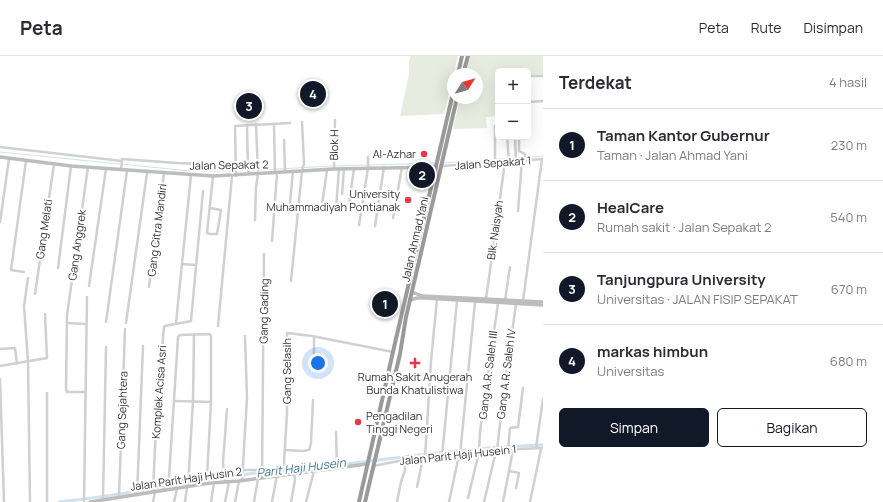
<!DOCTYPE html>
<html lang="id">
<meta charset="utf-8">
<style>
:root{--surface:#fff;--page:#f7f7f7;--text:#2b2b33;--muted:#7c7c81;--line:#e1e1e2;--accent:#111827}
body{margin:0;font-family:Manrope,sans-serif;background:var(--page);color:var(--text)}
.controls{position:absolute;right:12px;top:12px;display:grid;overflow:hidden;border-radius:6px;box-shadow:0 4px 16px #0002}
.controls button{width:36px;height:36px;display:grid;place-items:center;padding:0;border:0;border-bottom:1px solid var(--line);background:var(--surface);color:var(--text);font:20px sans-serif}
.compass{position:absolute;left:447px;top:12px;width:36px;height:36px;border-radius:50%;background:var(--surface);box-shadow:0 4px 16px #0002;rotate:53deg}
.you{position:absolute;left:318px;top:307px;width:14px;height:14px;margin:-10px;border:3px solid #fff;border-radius:50%;background:#1a73e8;box-shadow:0 0 0 6px #1a73e833}
.badge{display:grid;place-items:center;width:26px;height:26px;border-radius:50%;background:var(--accent);color:#fff;font-size:13px;font-weight:700}
.pin{position:absolute;translate:-50% -50%;border:2px solid #fff;box-shadow:0 1px 4px #0006}
.list{margin:0;padding:0;list-style:none}
h2{display:flex;justify-content:space-between;align-items:center;height:52px;margin:0;padding:0 16px;font-size:17px}
h2 small{font-size:13px;font-weight:400;color:var(--muted)}
.list li{display:grid;grid-template-columns:26px 1fr auto;gap:12px;align-items:center;box-sizing:border-box;height:72px;padding:0 16px;border-top:1px solid var(--line)}
.list b{display:block;font-size:15px;white-space:nowrap}
.list p{margin:0;font-size:13px;white-space:nowrap;color:var(--muted)}
.list em{font-size:13px;font-style:normal;color:var(--muted)}
.actions{display:flex;gap:8px;padding:12px 16px}
.actions a{flex:1;padding:9px 0;border:1px solid var(--accent);border-radius:6px;text-align:center;font-size:14px;color:var(--accent)}
.actions .main{background:var(--accent);color:#fff}
.map{position:relative;flex:none;width:543px;height:446px;overflow:hidden}
header{display:flex;align-items:center;gap:24px;box-sizing:border-box;height:56px;padding:0 20px;background:var(--surface);border-bottom:1px solid var(--line)}
header strong{font-size:19px}
nav{display:flex;gap:22px;margin-inline-start:auto;font-size:14px}
main{display:flex}
aside{flex:1;background:var(--surface)}
.map>svg:first-child{display:block}
.green{fill:#e6ecdf}
.lines{fill:none;stroke-linecap:round;stroke-linejoin:round}
.stream{stroke:#cfe2ee;stroke-width:1}
.canal{stroke:#cfe2ee;stroke-width:3}
.street{stroke:#d0d0d0;stroke-width:2.5}
.secondary{stroke:#bdbdbd;stroke-width:3.5}
.highway{stroke:#9a9a9a;stroke-width:4}
.poi-dot{fill:#e63946;stroke:#fff;stroke-width:1.5}
.labels{text-anchor:middle;stroke-width:4;stroke-linejoin:round;paint-order:stroke}
.street-label{font-size:11px;fill:#333;stroke:#fff}
.poi-label{font-size:11px;fill:#333;stroke:#fff;text-anchor:end}
.water-label{font-size:12px;font-style:italic;fill:#3f7597;stroke:#fff}
</style>
<header>
<strong>Peta</strong>
<nav><a>Peta</a><a>Rute</a><a>Disimpan</a></nav>
</header>
<main>
<div class="map">
<svg width="543" height="446" viewBox="0 0 543 446">
<rect width="100%" height="100%" fill="#fff"/>
<!-- green -->
<g class="green">
<polygon points="411,0 458,0 444,58 400,60 409,18 409,5"/>
<polygon points="470,0 543,0 543,18 528,19 528,15 498,15 498,60 486,61 487,72 453,73 460,42 477,42 477,18 465,18"/>
</g>
<g class="lines">
<!-- stream -->
<g class="stream">
<polyline points="0,96 190,115 234,115"/>
<polyline points="517,102 543,100"/>
<polyline points="443,107 514,102"/>
<polyline points="369,109 434,107"/>
<polyline points="335,110 366,109"/>
<polyline points="260,114 332,110"/>
<polyline points="238,115 256,114"/>
</g>
<!-- canal -->
<path class="canal" d="M59,446c64,-7 126,-19 189,-28 33,-4 66,-6 99,-10 65,-8 131,-17 196,-19"/>
<!-- street -->
<g class="street">
<polyline points="528,20 543,20"/>
<polyline points="528,46 543,45"/>
<polyline points="274,68 275,117"/>
<polyline points="247,69 248,113 249,118"/>
<polyline points="495,70 495,106"/>
<polyline points="507,81 509,105"/>
<polyline points="515,81 516,105"/>
<polyline points="519,81 519,95 525,98 525,104"/>
<polyline points="284,84 285,116"/>
<polyline points="0,91 122,105 121,114"/>
<polyline points="122,103 177,107 235,109"/>
<polyline points="442,110 543,103"/>
<polyline points="334,113 335,64"/>
<polyline points="236,120 235,70 290,67"/>
<polyline points="342,138 344,113"/>
<polyline points="290,147 293,115"/>
<polyline points="210,152 221,154 217,178 209,178 207,177 213,120"/>
<polyline points="336,153 339,113"/>
<polyline points="348,154 354,113"/>
<polyline points="518,155 522,104"/>
<polyline points="321,156 327,114"/>
<polyline points="393,162 402,111"/>
<polyline points="255,164 256,131 258,118 256,68"/>
<polyline points="0,166 9,103"/>
<polyline points="359,169 368,112 368,101"/>
<polyline points="375,170 384,111"/>
<polyline points="272,185 277,117"/>
<polyline points="182,208 196,209"/>
<polyline points="58,212 71,110"/>
<polyline points="24,216 11,214 26,105"/>
<polyline points="28,222 24,250 28,306 30,446"/>
<polyline points="291,225 302,115 304,108 302,66"/>
<polyline points="89,230 106,113"/>
<polyline points="149,231 164,117"/>
<polyline points="35,238 54,108"/>
<polyline points="486,243 505,106"/>
<polyline points="505,244 510,211"/>
<polyline points="523,245 542,103"/>
<polyline points="106,266 127,115"/>
<polyline points="67,267 86,268"/>
<polyline points="126,267 147,117"/>
<polyline points="176,267 191,119"/>
<polyline points="218,270 232,120"/>
<polygon points="210,278 211,280 211,346 207,421 203,423 171,425 169,422 178,281 180,279"/>
<polyline points="0,293 15,292 17,308"/>
<polyline points="0,310 47,302 45,258"/>
<polyline points="314,313 314,281"/>
<polyline points="0,323 4,446"/>
<polyline points="85,336 67,336 66,333 67,259 88,111"/>
<polyline points="47,337 47,446"/>
<polyline points="175,345 211,346"/>
<polyline points="336,376 337,412"/>
<polyline points="536,392 543,343"/>
<polyline points="285,394 303,395 309,394 311,387 313,344"/>
<polyline points="497,394 506,319 516,248"/>
<polyline points="508,394 510,372 518,371 523,332"/>
<polyline points="460,399 475,246"/>
<polyline points="442,400 457,245"/>
<polyline points="425,402 431,305 437,243"/>
<polyline points="373,410 409,403 497,394 543,392"/>
<polyline points="242,414 261,414"/>
<polyline points="509,415 519,417 516,432"/>
<polyline points="286,418 284,406 287,357 287,277 312,280 393,296"/>
<polyline points="262,422 264,198"/>
<polyline points="242,425 247,342 245,280"/>
<polyline points="225,426 223,406 227,353"/>
<polyline points="188,431 193,345 194,278"/>
<polyline points="417,431 423,402"/>
<polyline points="153,436 157,348 164,271 165,270 191,265 203,135"/>
<polyline points="137,439 143,290"/>
<polyline points="119,441 125,273"/>
<polyline points="468,442 479,396 480,376 498,247"/>
<polyline points="103,444 106,291"/>
<polyline points="84,446 87,241"/>
<polyline points="153,446 155,436"/>
<polyline points="174,446 177,433"/>
<polyline points="185,446 187,431"/>
<polyline points="211,446 214,427"/>
<polyline points="225,446 229,426"/>
<polyline points="235,446 239,425"/>
<polyline points="254,446 258,423"/>
<polyline points="272,446 277,419"/>
<polyline points="291,446 295,424 294,418"/>
<polyline points="306,446 314,415"/>
<polyline points="397,446 401,426 405,414 405,404"/>
<polyline points="449,446 459,399"/>
<polyline points="484,446 496,395"/>
<polyline points="503,446 513,394"/>
<polyline points="530,446 541,393"/>
</g>
<!-- secondary -->
<g class="secondary">
<polyline points="0,101 71,110 213,120 334,113 436,111"/>
<polyline points="412,236 422,240 543,246"/>
<polyline points="410,244 417,242 425,242 543,249"/>
<polyline points="90,446 210,427 239,425 367,408"/>
</g>
<!-- highway -->
<g class="highway">
<polyline points="458,18 462,0"/>
<polyline points="463,18 468,0"/>
<polyline points="359,446 395,287 453,37"/>
<polyline points="365,446 400,298 406,261 457,42"/>
</g>
</g>
<!-- markers -->
<g class="poi-dot">
<circle cx="424" cy="98" r="4"/>
<circle cx="408" cy="144" r="4"/>
<path d="M413 301h4v4h4v4h-4v4h-4v-4h-4v-4h4z"/>
<circle cx="358" cy="366" r="4"/>
</g>
<g class="labels">
<!-- street labels -->
<g class="street-label">
<text transform="translate(334 89) rotate(-89)" y="4">Blok H</text>
<text transform="translate(493 107) rotate(-4)" y="4">Jalan Sepakat 1</text>
<text transform="translate(229 109) rotate(-1)" y="4">Jalan Sepakat 2</text>
<text transform="translate(44 173) rotate(-82)" y="4">Gang Melati</text>
<text transform="translate(157 174) rotate(-83)" y="4">Gang Citra Mandiri</text>
<text transform="translate(495 174) rotate(-82)" y="4">Blk. Naisyah</text>
<text transform="translate(415 183) rotate(-77)" y="4">Jalan Ahmad Yani</text>
<text transform="translate(77 189) rotate(-82)" y="4">Gang Anggrek</text>
<text transform="translate(264 255) rotate(-89)" y="4">Gang Gading</text>
<text transform="translate(287 315) rotate(-90)" y="4">Gang Selasih</text>
<text transform="translate(506 318) rotate(-83)" y="4">Gang A.R. Saleh IV</text>
<text transform="translate(488 319) rotate(-83)" y="4">Gang A.R. Saleh III</text>
<text transform="translate(159 336) rotate(-86)" y="4">Komplek Acisa Asri</text>
<text transform="translate(122 354) rotate(-88)" y="4">Gang Sejahtera</text>
<text transform="translate(458 399) rotate(-6)" y="4">Jalan Parit Haji Husein 1</text>
<text transform="translate(186 423) rotate(-8)" y="4">Jalan Parit Haji Husin 2</text>
</g>
<!-- poi labels -->
<g class="poi-label">
<text x="416" y="102">Al-Azhar</text>
<text x="400" y="142">University<tspan x="400" dy="13">Muhammadiyah Pontianak</tspan></text>
<text x="415" y="325" text-anchor="middle">Rumah Sakit Anugerah<tspan x="415" dy="13">Bunda Khatulistiwa</tspan></text>
<text x="366" y="364" text-anchor="start">Pengadilan<tspan x="366" dy="13">Tinggi Negeri</tspan></text>
</g>
<!-- water labels -->
<g class="water-label">
<text transform="translate(301 412) rotate(-7)" y="4">Parit Haji Husein</text>
</g>
</g>
</svg>
<div class="controls">
<button>+</button>
<button>−</button>
</div>
<svg class="compass" viewBox="-18 -18 36 36"><path d="M0-13l5 13h-10z" fill="#e53935"/><path d="M0 13l5-13h-10z" fill="#7c7c81"/></svg>
<div class="you"></div>
<div class="pin badge" style="left:385px;top:248px">1</div>
<div class="pin badge" style="left:422px;top:119px">2</div>
<div class="pin badge" style="left:249px;top:50px">3</div>
<div class="pin badge" style="left:313px;top:38px">4</div>
</div>
<aside>
<h2>Terdekat<small>4 hasil</small></h2>
<ul class="list">
<li><span class="badge">1</span><div><b>Taman Kantor Gubernur</b><p>Taman · Jalan Ahmad Yani</p></div><em>230 m</em></li>
<li><span class="badge">2</span><div><b>HealCare</b><p>Rumah sakit · Jalan Sepakat 2</p></div><em>540 m</em></li>
<li><span class="badge">3</span><div><b>Tanjungpura University</b><p>Universitas · JALAN FISIP SEPAKAT</p></div><em>670 m</em></li>
<li><span class="badge">4</span><div><b>markas himbun</b><p>Universitas</p></div><em>680 m</em></li>
</ul>
<div class="actions"><a class="main">Simpan</a><a>Bagikan</a></div>
</aside>
</main>
